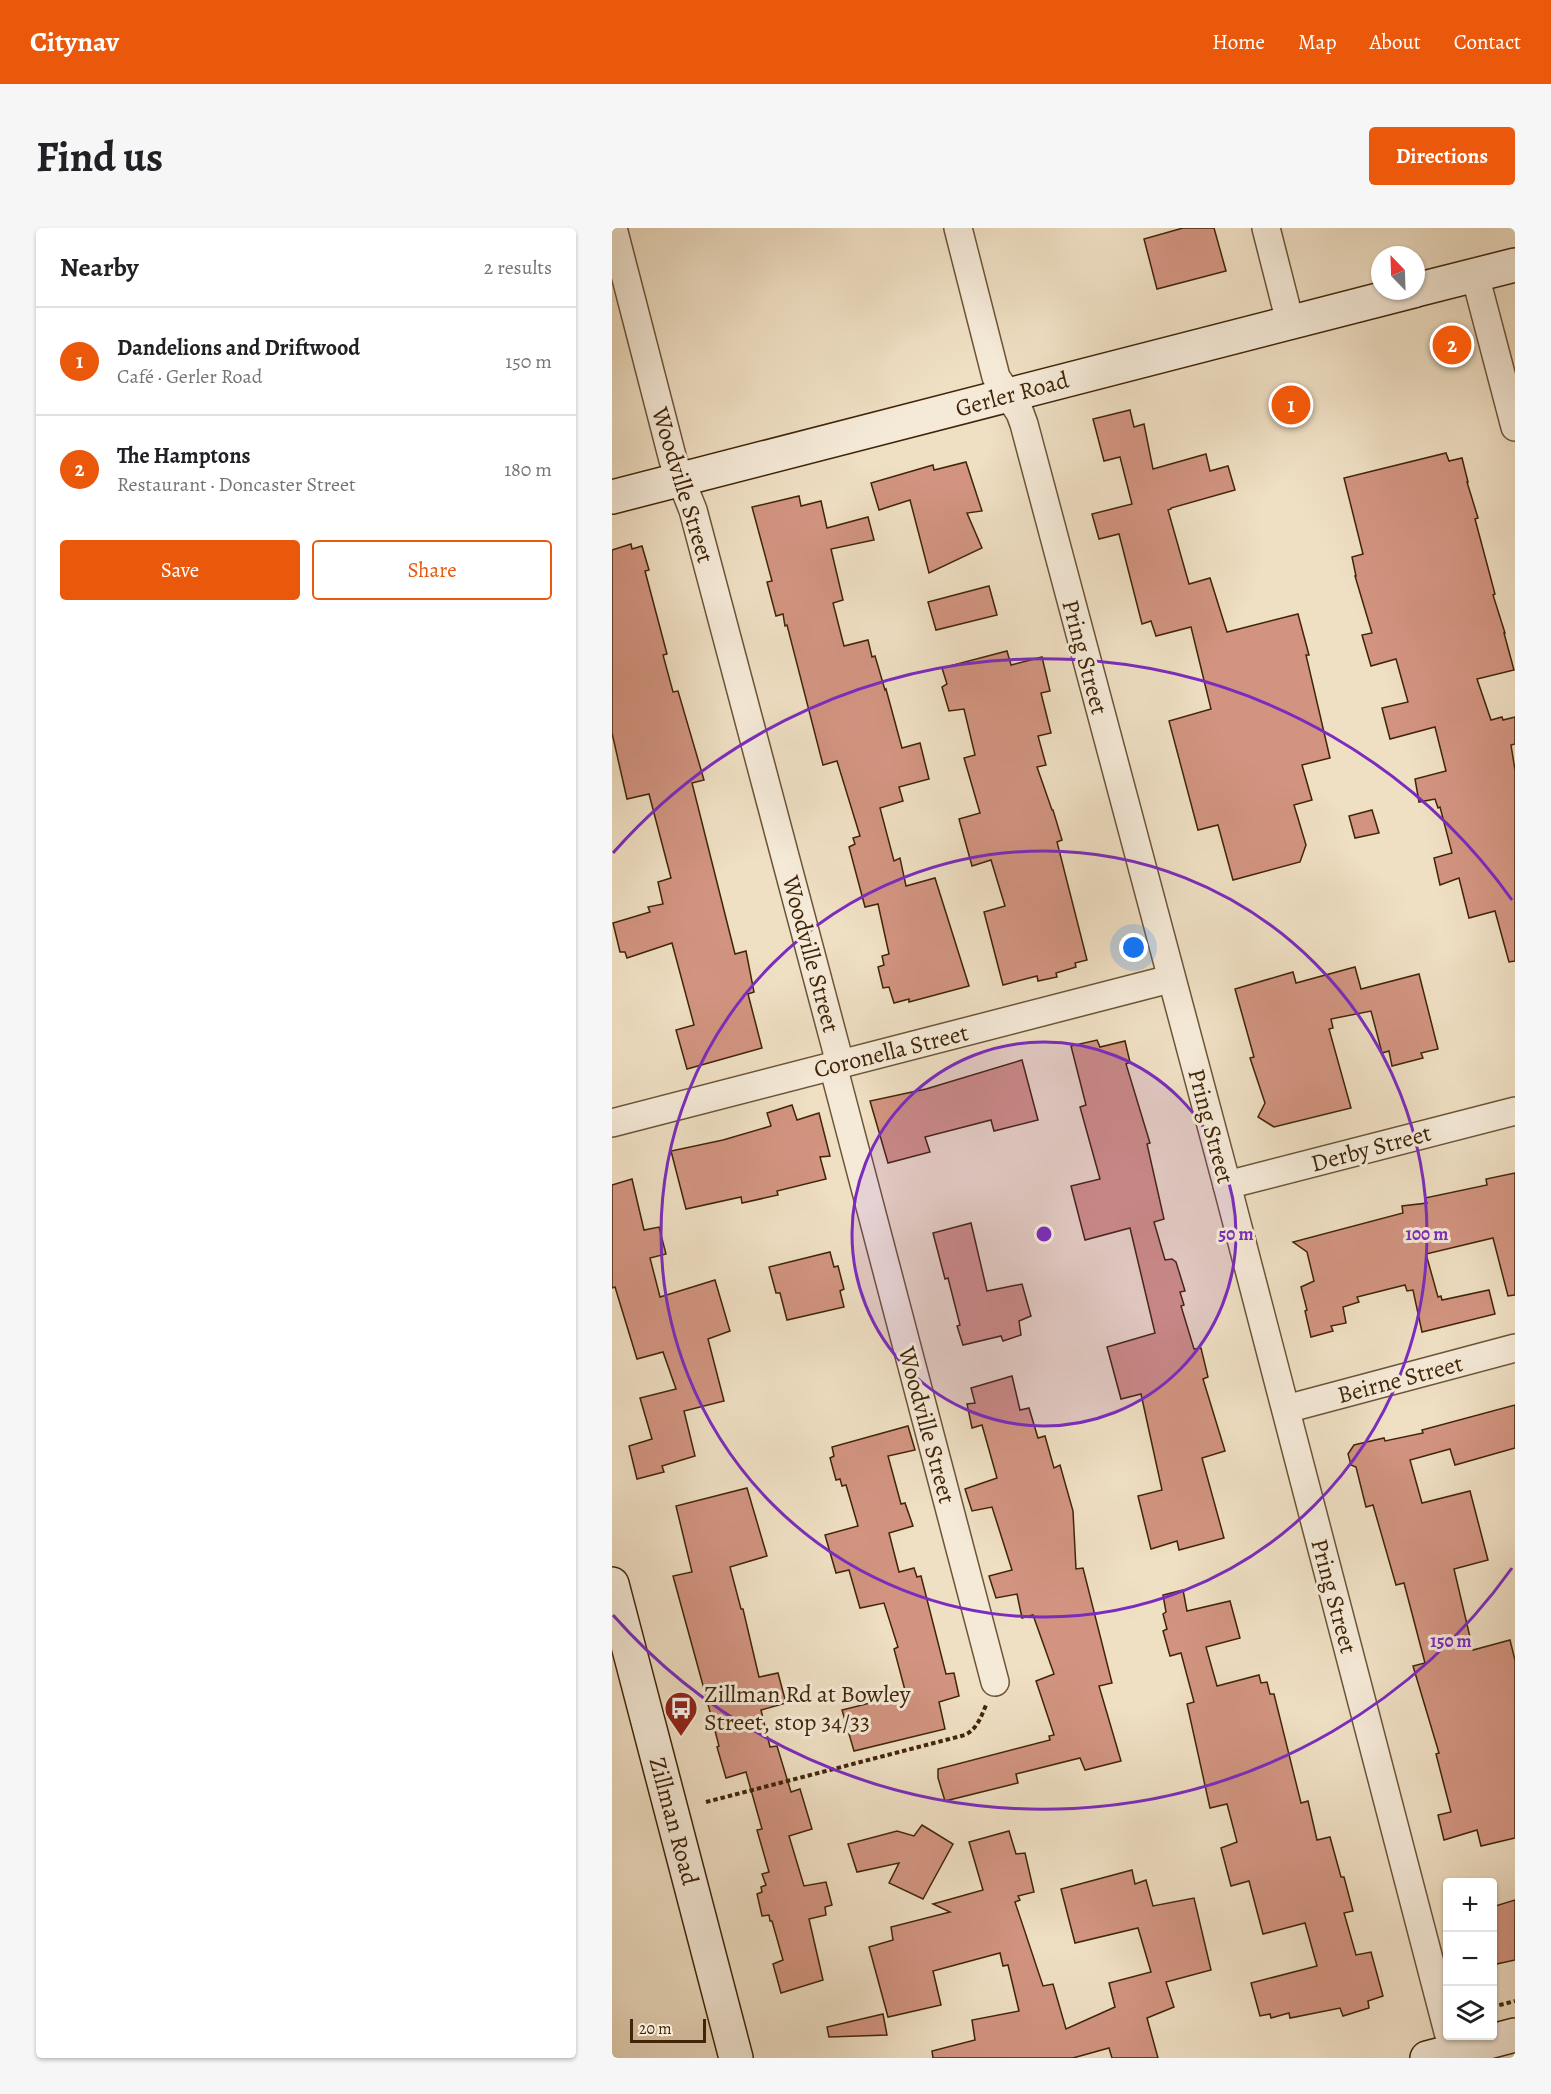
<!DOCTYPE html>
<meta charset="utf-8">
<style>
:root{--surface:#fff;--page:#f6f6f6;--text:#202124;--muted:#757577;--line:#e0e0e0;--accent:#ea580c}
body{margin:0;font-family:Alegreya,serif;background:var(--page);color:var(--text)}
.controls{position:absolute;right:18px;bottom:18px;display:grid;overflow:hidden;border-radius:6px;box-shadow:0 2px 4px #0004}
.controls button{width:54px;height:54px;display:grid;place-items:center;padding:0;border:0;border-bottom:2px solid var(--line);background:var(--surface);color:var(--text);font:30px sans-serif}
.compass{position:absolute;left:759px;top:18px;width:54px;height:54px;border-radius:50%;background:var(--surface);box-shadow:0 2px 4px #0004;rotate:337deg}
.scale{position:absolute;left:18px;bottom:15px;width:76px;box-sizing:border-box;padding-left:6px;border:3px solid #402508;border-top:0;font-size:16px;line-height:21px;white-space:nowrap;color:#402508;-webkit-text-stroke:4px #f5ead8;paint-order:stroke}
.you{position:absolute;left:522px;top:720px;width:21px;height:21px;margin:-15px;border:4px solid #fff;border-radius:50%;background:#1a73e8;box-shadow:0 0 0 9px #1a73e833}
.badge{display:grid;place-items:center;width:39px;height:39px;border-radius:50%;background:var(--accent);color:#fff;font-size:20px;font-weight:700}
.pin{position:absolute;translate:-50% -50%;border:3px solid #fff;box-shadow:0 2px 6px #0006}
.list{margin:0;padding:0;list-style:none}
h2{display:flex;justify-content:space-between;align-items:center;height:78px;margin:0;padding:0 24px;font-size:26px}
h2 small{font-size:20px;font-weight:400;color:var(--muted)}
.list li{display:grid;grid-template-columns:39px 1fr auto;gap:18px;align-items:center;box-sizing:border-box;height:108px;padding:0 24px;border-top:2px solid var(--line)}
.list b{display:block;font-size:22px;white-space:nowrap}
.list p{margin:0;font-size:20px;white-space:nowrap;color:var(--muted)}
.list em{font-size:20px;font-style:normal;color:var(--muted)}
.actions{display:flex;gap:12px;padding:18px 24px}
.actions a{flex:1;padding:14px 0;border:2px solid var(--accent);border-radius:6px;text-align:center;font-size:21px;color:var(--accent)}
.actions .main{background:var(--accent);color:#fff}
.icon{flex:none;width:33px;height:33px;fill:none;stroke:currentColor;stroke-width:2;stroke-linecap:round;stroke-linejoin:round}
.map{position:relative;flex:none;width:903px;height:1830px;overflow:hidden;border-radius:6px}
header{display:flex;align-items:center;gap:36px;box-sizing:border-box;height:84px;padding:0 30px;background:var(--accent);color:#fff}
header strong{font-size:28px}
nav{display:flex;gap:33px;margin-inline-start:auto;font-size:21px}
.intro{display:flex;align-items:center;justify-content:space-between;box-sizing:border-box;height:144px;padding:0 36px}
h1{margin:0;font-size:42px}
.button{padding:15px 27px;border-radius:6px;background:var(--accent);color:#fff;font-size:21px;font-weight:700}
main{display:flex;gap:36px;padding:0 36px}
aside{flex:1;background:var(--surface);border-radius:6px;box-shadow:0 2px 4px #0004}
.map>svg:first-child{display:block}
.building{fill:#d29480;stroke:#402508;stroke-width:1.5}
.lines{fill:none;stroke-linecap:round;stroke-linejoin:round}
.street-casing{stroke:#6c5437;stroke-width:30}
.secondary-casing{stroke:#402508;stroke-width:36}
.path{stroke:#402508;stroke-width:4;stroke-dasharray:4.5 3;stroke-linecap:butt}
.street{stroke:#f5ead8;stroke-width:27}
.secondary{stroke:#f5ead8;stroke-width:33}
.ring{fill:none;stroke:#7b2cbf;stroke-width:3}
.labels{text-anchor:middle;stroke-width:6;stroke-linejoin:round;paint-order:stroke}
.street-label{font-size:24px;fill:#402508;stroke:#f5ead8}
.poi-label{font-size:24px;fill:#402508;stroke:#f5ead8;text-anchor:start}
.centre{fill:#7b2cbf;stroke:#f5ead8;stroke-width:3}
.ring-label{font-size:18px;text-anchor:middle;font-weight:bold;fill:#7b2cbf;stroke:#f5ead8;stroke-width:6;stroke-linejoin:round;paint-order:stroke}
</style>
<header>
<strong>Citynav</strong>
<nav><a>Home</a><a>Map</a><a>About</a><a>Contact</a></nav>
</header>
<div class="intro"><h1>Find us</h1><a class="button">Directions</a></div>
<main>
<aside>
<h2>Nearby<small>2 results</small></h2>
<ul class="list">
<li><span class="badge">1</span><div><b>Dandelions and Driftwood</b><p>Café · Gerler Road</p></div><em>150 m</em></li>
<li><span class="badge">2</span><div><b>The Hamptons</b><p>Restaurant · Doncaster Street</p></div><em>180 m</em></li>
</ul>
<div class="actions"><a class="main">Save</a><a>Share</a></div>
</aside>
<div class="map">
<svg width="903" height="1830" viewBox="0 0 903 1830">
<rect width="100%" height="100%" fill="#efdfc3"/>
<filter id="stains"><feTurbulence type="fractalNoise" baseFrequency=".00333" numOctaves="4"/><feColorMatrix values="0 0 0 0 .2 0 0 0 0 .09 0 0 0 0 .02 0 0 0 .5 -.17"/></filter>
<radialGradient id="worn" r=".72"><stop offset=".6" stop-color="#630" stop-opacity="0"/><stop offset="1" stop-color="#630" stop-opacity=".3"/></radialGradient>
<!-- building -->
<g class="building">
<polygon points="571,0 602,0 614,43 545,61 532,11"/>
<polygon points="518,182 522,199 532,196 541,241 594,226 598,243 616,238 623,262 559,280 559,281 556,282 577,356 598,350 615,404 686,386 697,427 694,427 718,530 690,537 700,572 682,577 694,617 688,634 621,652 606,597 586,602 557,493 599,481 579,399 544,408 539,393 530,396 507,306 487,311 480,286 520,276 508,229 492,233 481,191"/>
<polygon points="834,225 837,233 850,230 856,254 855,254 866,290 863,291 883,366 881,367 893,405 892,405 902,442 865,451 879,492 890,489 891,492 903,489 903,516 899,517 903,542 903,733 897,734 883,683 857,690 847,650 828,657 822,630 840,625 828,579 826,580 823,571 807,574 803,551 834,543 823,499 778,511 770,480 796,474 784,431 759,438 750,407 760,405 743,348 744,348 740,329 751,326 732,250"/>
<polygon points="354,234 370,283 355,285 370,320 317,345 298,272 267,282 259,255 321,237 322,242"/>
<polygon points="187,268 189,278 209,273 215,300 256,289 262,312 219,321 231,372 221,375 232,418 256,412 260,429 263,428 273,462 274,461 290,520 308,515 317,551 287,559 291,573 268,580 282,633 288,630 294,658 323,650 357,758 297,774 297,771 282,775 277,759 271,760 266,739 272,737 270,728 277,726 266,676 253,679 237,619 243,616 241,610 248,608 225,533 211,537 175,397 173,398 171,386 164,388 155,354 160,353 140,279"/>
<polygon points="19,316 20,321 30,318 37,342 33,343 55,426 51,427 61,464 66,463 92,552 80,555 123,726 134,723 142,764 136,766 150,820 75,841 64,802 82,797 60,715 15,730 13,724 8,724 1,695 38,684 36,679 51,676 46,654 59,650 37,566 15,571 0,505 0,322"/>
<polygon points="377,358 385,387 324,402 316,374"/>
<polygon points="395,423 399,437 430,429 438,463 429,465 439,505 426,508 434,537 425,539 440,582 441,582 450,612 445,614 475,732 463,735 464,739 444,745 445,749 426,753 425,748 391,757 372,684 393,678 379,632 360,638 347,591 368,585 352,530 363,527 352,481 337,483 330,459 335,456 330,440"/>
<polygon points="760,582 767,605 743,610 737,588"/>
<polygon points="743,739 749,761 807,746 826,821 809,825 811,830 780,838 777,823 770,825 759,783 719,791 721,800 717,801 739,880 662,899 646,889 653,875 638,830 642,829 623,761 681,744 684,755"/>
<polygon points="485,812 488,819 513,813 518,834 514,836 538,915 535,916 552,991 542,994 553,1032 560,1031 564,1034 573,1063 568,1064 572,1077 569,1078 582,1121 589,1120 596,1149 591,1151 613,1223 590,1230 612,1310 567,1322 565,1313 539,1321 526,1268 550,1262 529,1166 509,1171 495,1119 543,1105 518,1000 473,1012 459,958 488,951 468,879 474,877 459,818"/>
<polygon points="410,832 426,892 382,903 379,892 313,909 318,924 276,935 258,873 314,861"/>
<polygon points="180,877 185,892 207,885 218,928 208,929 214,951 165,963 166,967 130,975 129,969 74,981 59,923 111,912 159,898 155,885"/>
<polygon points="903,945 903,1067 896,1068 881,1010 814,1026 826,1069 829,1068 830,1072 877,1062 883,1086 810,1104 801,1062 795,1063 793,1057 745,1069 747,1074 731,1079 734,1095 719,1098 721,1103 699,1109 693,1083 695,1082 689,1059 702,1053 695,1024 681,1014 791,985 790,978 815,975 813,970 875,957 874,951"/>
<polygon points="20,951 32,1002 47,999 54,1026 38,1030 48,1069 103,1052 118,1103 96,1111 112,1173 72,1183 83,1228 50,1238 52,1244 25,1251 17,1218 40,1211 28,1170 64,1161 51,1124 25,1131 3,1059 0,1060 0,957"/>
<polygon points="359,995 375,1063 410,1056 419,1088 407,1093 409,1107 391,1113 389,1108 351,1117 345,1098 348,1097 336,1050 333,1051 321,1005"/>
<polygon points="218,1024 222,1039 226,1038 232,1061 228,1063 232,1079 175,1092 168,1065 164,1065 157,1039"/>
<polygon points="400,1148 408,1182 417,1180 426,1210 433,1208 442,1240 448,1237 461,1283 464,1341 471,1340 500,1455 487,1458 509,1533 473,1542 468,1530 404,1546 406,1555 333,1573 326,1550 326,1541 438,1512 437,1508 442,1507 424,1453 442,1446 421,1387 410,1390 405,1366 384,1370 377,1348 400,1342 380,1279 360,1283 353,1261 385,1250 370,1197 360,1200 355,1176 363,1175 359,1160"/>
<polygon points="903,1177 903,1220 843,1237 838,1221 798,1232 810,1275 858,1263 876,1332 842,1341 861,1422 898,1412 903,1432 903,1610 869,1618 865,1602 832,1612 826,1587 839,1584 824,1526 827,1525 801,1438 813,1435 792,1355 784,1357 761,1277 754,1279 744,1239 739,1237 736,1226 742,1217 746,1216 772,1210 773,1213 811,1205 810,1202"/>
<polygon points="296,1198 303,1222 276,1228 289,1276 293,1275 301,1298 277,1305 287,1344 302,1340 305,1349 309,1348 334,1446 342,1445 347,1468 327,1474 333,1501 242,1523 230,1482 294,1466 282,1421 286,1419 272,1375 248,1380 237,1342 224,1345 213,1307 246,1298 234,1257 230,1258 228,1251 224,1252 218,1230 222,1228 220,1219"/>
<polygon points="135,1260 155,1328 118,1339 129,1381 131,1381 147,1449 166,1445 174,1475 149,1482 158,1519 165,1518 179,1564 188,1561 200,1601 177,1608 192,1658 214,1654 220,1677 213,1679 214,1687 197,1691 211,1752 169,1765 161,1736 171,1732 160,1693 158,1693 157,1687 150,1688 145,1666 150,1664 149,1659 154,1657 150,1646 157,1644 145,1602 150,1601 134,1544 114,1550 105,1519 107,1518 92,1461 61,1348 80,1344 64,1278"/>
<polygon points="571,1362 575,1383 618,1373 628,1410 594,1419 605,1458 647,1447 649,1455 655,1454 658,1466 662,1466 689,1575 696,1573 705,1612 718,1609 729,1649 732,1649 741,1683 732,1685 744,1727 759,1724 771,1768 756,1773 757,1780 731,1788 728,1780 678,1790 677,1785 659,1790 658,1786 648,1788 639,1755 705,1738 693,1695 651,1706 637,1653 619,1658 609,1620 625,1614 615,1576 598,1580 575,1476 582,1474 569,1425 558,1428 551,1403 555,1401 551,1386 554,1384 551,1367"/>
<polygon points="310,1597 341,1616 311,1671 277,1655 287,1635 245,1644 236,1616 285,1603 302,1608"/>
<polygon points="397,1603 404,1626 413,1625 422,1664 406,1668 408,1672 403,1674 431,1758 441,1756 454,1801 503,1779 497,1755 539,1744 526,1700 463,1715 449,1661 520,1642 523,1656 534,1652 541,1678 582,1670 599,1742 554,1754 562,1779 535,1790 546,1830 500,1830 497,1820 461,1830 321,1830 320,1823 363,1812 360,1792 407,1783 396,1737 391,1738 388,1725 321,1743 329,1777 276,1789 257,1719 281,1712 279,1699 338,1684 321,1676 371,1662 357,1614"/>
<polygon points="903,1672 903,1732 880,1737 880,1679"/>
<polygon points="271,1786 275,1807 217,1809 215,1799"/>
</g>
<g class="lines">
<defs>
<g id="street">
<polyline points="1,0 61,232 81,282 225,824 224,849 383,1454"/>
<polyline points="346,0 384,149 408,185 412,196 615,957 836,1804"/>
<polyline points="654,0 678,94"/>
<polyline points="863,47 903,199"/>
<polyline points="0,895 558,751"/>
<polyline points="615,957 903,883"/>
<polyline points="674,1181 903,1120"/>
</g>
<g id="secondary">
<polyline points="804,62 903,37"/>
<polyline points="0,269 801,63"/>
<polyline points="0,1356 124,1830"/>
<polyline points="815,1830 903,1807"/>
</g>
</defs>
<!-- street casing -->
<use href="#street" class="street-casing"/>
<!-- secondary casing -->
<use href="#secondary" class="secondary-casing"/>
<!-- path -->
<g class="path">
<path d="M94,1574l259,-67c12,-6 16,-18 21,-30"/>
<polyline points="880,1779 903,1773"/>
</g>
<!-- street -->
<use href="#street" class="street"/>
<!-- secondary -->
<use href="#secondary" class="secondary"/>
</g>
<!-- distance rings -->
<circle cx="432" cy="1006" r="192" fill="#7b2cbf" fill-opacity=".12"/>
<g class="ring">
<circle cx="432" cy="1006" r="192"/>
<circle cx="432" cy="1006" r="383"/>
<path d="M900 1340A575 575 0 0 1 1 1387M1 625A575 575 0 0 1 900 672"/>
</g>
<!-- icons -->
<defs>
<symbol id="bus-pin" viewBox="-11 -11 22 30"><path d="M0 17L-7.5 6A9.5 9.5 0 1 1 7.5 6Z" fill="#8f2418" stroke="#f5ead8"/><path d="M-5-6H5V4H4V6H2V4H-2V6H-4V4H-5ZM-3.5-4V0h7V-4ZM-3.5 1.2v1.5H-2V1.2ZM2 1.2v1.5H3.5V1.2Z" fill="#fff"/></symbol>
</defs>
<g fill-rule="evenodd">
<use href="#bus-pin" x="50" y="1461" width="38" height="52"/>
</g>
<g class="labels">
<!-- street labels -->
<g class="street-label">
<text transform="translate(400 166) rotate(-15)" y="8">Gerler Road</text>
<text transform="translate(71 257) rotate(73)" y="8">Woodville Street</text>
<text transform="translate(473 429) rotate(75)" y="8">Pring Street</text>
<text transform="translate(199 726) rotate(75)" y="8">Woodville Street</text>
<text transform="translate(279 823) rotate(-14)" y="8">Coronella Street</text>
<text transform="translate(599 898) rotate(75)" y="8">Pring Street</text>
<text transform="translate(759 920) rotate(-15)" y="8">Derby Street</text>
<text transform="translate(788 1151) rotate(-15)" y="8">Beirne Street</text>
<text transform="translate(315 1197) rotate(75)" y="8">Woodville Street</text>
<text transform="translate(722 1368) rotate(75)" y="8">Pring Street</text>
<text transform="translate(62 1593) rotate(75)" y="8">Zillman Road</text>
</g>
<!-- poi labels -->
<g class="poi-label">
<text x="92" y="1474">Zillman Rd at Bowley<tspan x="92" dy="28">Street, stop 34/33</tspan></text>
</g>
</g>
<circle cx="432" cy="1006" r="9" class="centre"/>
<g class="ring-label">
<text x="624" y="1012">50 m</text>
<text x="815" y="1012">100 m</text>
<text x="839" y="1419">150 m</text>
</g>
<rect width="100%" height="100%" filter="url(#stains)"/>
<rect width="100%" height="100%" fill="url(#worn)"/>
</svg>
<div class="controls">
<button>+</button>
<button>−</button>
<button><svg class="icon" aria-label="layers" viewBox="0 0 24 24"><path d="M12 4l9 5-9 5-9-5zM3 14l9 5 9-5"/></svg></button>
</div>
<svg class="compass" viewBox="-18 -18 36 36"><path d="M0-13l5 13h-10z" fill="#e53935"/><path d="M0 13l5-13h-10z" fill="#757577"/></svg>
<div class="scale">20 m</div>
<div class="you"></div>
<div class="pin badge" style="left:679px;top:177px">1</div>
<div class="pin badge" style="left:840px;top:117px">2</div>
</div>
</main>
